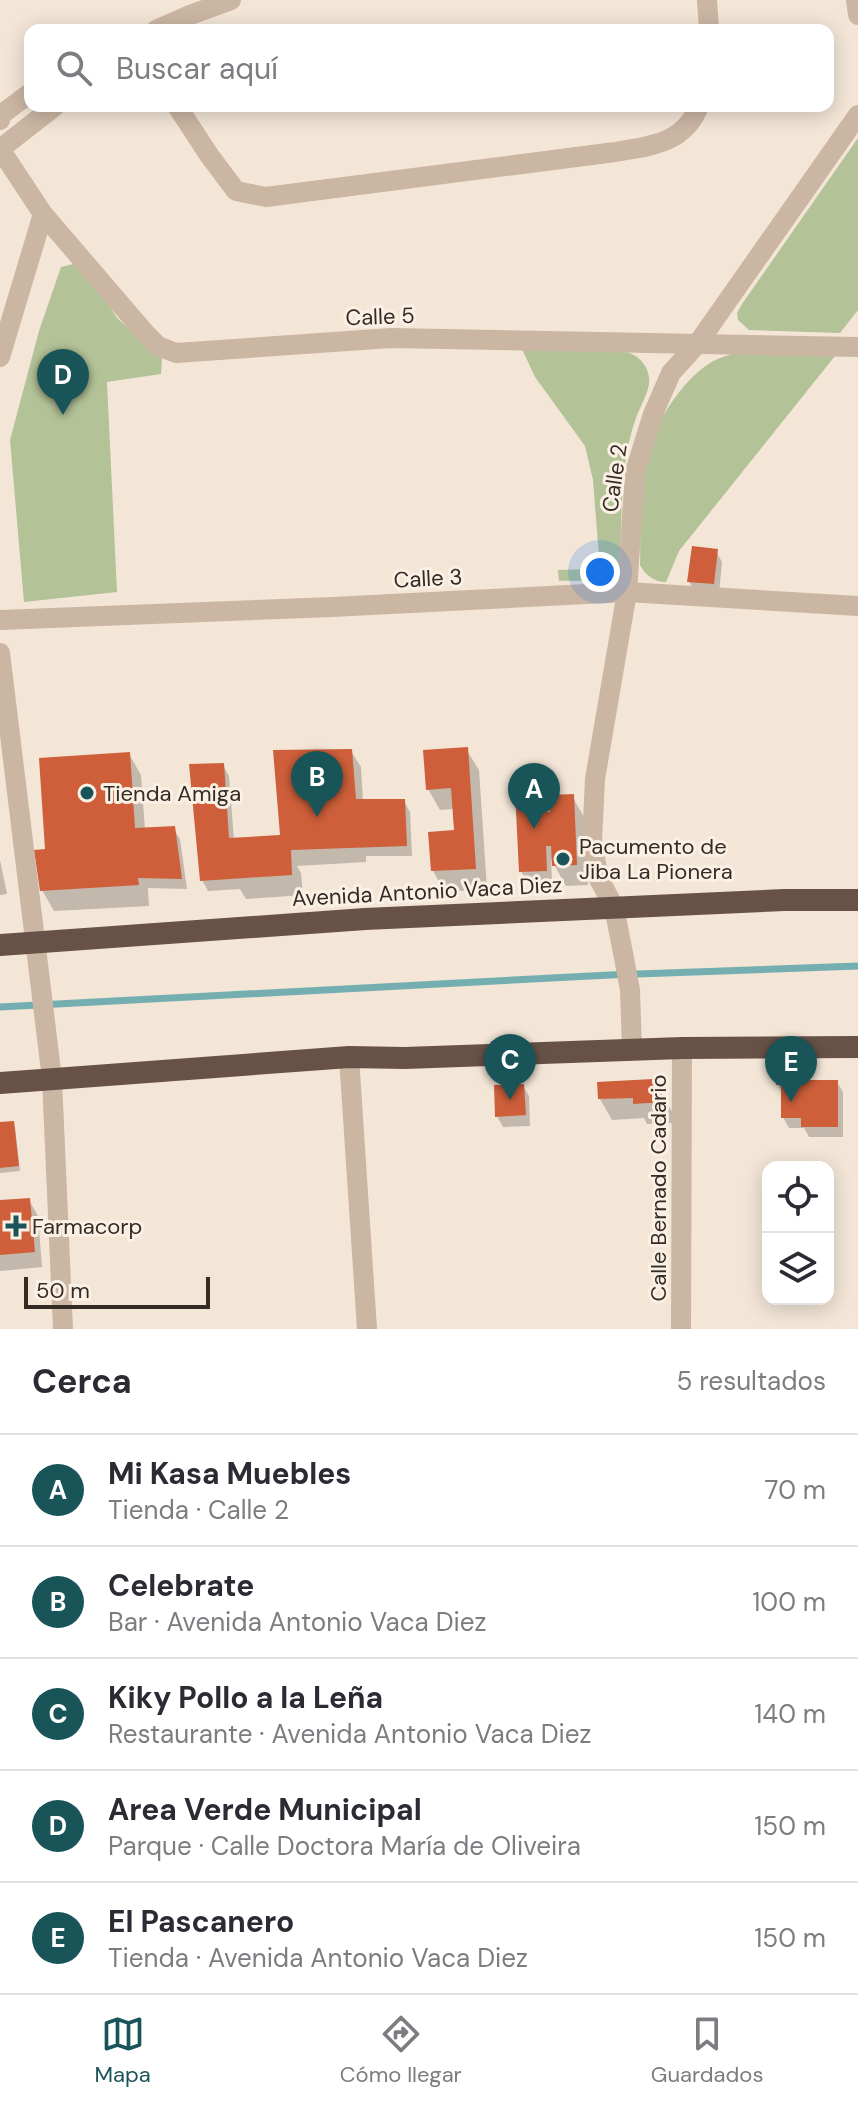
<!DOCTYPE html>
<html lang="es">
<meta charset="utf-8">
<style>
:root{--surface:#fff;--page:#f2f2f3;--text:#2b2b33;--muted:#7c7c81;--line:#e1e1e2;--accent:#195459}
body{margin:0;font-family:"DM Sans",sans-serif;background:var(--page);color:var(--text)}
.controls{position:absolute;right:24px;bottom:24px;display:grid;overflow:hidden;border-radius:16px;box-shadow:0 4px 20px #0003}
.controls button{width:72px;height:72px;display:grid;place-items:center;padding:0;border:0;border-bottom:2px solid var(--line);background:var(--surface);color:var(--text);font:40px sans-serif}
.scale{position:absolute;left:24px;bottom:20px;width:186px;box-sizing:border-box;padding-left:8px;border:4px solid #352b25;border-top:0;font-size:22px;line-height:28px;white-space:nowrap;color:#352b25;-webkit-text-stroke:6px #faf0e4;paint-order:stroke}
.you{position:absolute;left:600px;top:572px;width:28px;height:28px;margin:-20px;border:6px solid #fff;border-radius:50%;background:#1a73e8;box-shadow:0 0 0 12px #1a73e833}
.badge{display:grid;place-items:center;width:52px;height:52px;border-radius:50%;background:var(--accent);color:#fff;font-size:26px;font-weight:700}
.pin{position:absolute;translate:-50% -66px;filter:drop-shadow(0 2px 4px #0008)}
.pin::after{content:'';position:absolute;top:42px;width:28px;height:24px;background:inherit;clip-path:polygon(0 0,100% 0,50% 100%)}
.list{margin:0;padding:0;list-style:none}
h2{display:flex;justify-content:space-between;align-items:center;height:104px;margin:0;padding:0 32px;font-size:34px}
h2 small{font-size:26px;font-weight:400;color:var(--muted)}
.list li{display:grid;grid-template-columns:52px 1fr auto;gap:24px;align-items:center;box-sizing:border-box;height:112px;padding:0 32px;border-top:2px solid var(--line)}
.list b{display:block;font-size:30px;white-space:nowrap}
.list p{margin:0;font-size:26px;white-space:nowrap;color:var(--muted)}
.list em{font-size:26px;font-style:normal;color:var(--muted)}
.icon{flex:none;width:44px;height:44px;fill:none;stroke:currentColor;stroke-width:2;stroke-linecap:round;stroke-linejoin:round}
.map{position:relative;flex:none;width:858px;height:1329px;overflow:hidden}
.search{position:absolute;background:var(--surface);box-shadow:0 4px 20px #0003;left:24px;right:24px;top:24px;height:88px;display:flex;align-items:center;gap:20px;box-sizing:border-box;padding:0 28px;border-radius:16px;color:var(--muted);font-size:30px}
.sheet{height:664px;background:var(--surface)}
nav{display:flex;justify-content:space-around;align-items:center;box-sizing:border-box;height:112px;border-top:2px solid var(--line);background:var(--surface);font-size:22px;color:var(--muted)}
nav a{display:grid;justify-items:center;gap:4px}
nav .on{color:var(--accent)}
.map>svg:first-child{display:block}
.green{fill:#b3c297}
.shadow{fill:#0003}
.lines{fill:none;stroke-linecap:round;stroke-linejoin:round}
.stream{stroke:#75aeb1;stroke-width:7}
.building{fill:#ce5f3a}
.minor{stroke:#cbb6a3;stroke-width:20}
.trunk{stroke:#685248;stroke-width:22}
.poi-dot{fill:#195459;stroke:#faf0e4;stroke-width:3}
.labels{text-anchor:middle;stroke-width:6;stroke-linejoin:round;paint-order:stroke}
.street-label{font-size:22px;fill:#352b25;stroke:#faf0e4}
.poi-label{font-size:22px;fill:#352b25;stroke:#faf0e4;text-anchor:start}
</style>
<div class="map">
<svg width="858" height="1329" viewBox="0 0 858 1329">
<rect width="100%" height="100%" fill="#f3e6d7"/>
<!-- green -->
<g class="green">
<polygon points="858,138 858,310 840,333 749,330 738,320 737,313 742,304"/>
<polygon points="82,262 117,318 162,358 161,374 107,382 117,592 24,602 10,440 39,331 61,267"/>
<path d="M522,349l104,3c12,3 21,12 23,25 2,13 -9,29 -13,41 -17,47 -13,97 -17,147 -9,20 -41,15 -60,16l-1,-11 30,-1 7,-2 4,-10 -6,-77 -8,-34 -50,-69z"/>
<path d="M739,352l96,4 -156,195 -13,31c-12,0 -21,-7 -26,-17 1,-34 -2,-72 5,-105 7,-33 36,-79 65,-97 8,-5 19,-8 29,-11z"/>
</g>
<!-- shadow -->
<g class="shadow">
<polygon points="716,551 722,562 719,594 695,592 689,581"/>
<polygon points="466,749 479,770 487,889 445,892 433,871 456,832 454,809 440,810 428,789"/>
<polygon points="351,751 361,767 363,801 404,801 410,812 412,856 366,856 366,862 297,866 301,873 303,895 246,899 240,889 208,891 202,880 223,765 229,776 234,840 279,837"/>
<polygon points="129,754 141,775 145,830 173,828 180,839 187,889 148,888 149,906 54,911 42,890"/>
<polygon points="543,792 551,806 572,796 584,817 588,885 566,886 551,859 552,881 527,882 521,871"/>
<polygon points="0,860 7,894 0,895"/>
<polygon points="800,1075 804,1082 837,1082 843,1092 843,1137 809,1137 804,1128 789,1128 783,1117 783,1093 778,1085"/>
<polygon points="523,1086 529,1096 530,1126 503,1127 497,1116"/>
<polygon points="660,1090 672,1112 673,1123 647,1124 644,1118 612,1120 600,1099"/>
<polygon points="13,1123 15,1127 20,1171 0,1173 0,1124"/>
<polygon points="29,1200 38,1216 42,1267 0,1271 0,1202"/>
</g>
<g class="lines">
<!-- stream -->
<polyline class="stream" points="0,1007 610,975 858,966"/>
</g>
<!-- building -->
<g class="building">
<polygon points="692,546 718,549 714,584 687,582"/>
<polygon points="468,747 476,869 431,871 428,832 454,830 451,788 426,790 423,750"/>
<polygon points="352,749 356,799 405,799 407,846 291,850 292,875 200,881 189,764 224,763 229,838 280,835 273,750"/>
<polygon points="130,752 135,828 175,826 182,879 138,878 139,885 40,891 34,850 45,849 39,758"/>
<polygon points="544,790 545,812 550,812 549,795 574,794 577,865 552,866 551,846 546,846 547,871 519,872 515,791"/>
<polygon points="775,1073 801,1073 801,1080 838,1080 838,1127 801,1127 801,1118 781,1118 781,1085 776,1085"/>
<polygon points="653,1079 662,1089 663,1102 633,1104 633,1098 598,1099 597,1082"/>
<polygon points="524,1084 526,1115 495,1117 494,1085"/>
<polygon points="14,1121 19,1166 0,1168 0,1122"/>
<polygon points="30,1198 35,1252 0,1255 0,1200"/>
</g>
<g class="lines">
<!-- minor -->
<g class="minor">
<polyline points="707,0 709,30"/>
<polyline points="856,0 858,15"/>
<polyline points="156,30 190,15 231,0"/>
<path d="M177,106l32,49 27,36 30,6 349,-45c35,-6 69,-8 84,-46"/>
<polyline points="0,120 2,114 30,93"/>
<polyline points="0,149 43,214 146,334 158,346 176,353 391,338 858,347"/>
<polyline points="0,149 55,106"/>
<polyline points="0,357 43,214"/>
<polyline points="0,620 332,607 627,592 858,606"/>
<polyline points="0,653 52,1079 63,1329"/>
<polyline points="632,1049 630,990 624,958 614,907 599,879 592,842 595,779 627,592 635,472 653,414 671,373 698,343 858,115"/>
<polyline points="349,1057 367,1329"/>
<polyline points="681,1329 682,1048"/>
</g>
<!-- trunk -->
<g class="trunk">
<polyline points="0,945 365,919 784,900 858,900"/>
<polyline points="0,1083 349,1057 405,1058 682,1048 858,1047"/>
</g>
</g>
<!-- markers -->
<g class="poi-dot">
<circle cx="87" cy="793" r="8"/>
<circle cx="563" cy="859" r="8"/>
<path d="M12 1214h8v8h8v8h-8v8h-8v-8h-8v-8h8z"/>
</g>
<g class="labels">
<!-- street labels -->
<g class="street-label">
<text transform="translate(380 316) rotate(-2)" y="8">Calle 5</text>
<text transform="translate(614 478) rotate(-82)" y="8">Calle 2</text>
<text transform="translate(428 578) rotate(-3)" y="8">Calle 3</text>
<text transform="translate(427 891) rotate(-3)" y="8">Avenida Antonio Vaca Diez</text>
<text transform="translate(658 1188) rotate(-90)" y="8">Calle Bernado Cadario</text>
</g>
<!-- poi labels -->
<g class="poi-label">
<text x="103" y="801">Tienda Amiga</text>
<text x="579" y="854">Pacumento de<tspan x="579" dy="25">Jiba La Pionera</tspan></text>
<text x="32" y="1234">Farmacorp</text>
</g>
</g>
</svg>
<div class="controls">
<button><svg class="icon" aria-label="locate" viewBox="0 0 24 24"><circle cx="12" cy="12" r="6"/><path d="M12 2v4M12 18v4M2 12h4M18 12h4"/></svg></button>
<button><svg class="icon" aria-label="layers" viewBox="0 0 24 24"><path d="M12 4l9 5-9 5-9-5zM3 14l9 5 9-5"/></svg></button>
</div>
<div class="scale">50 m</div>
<div class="you"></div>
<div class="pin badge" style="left:534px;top:829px">A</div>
<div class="pin badge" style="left:317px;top:817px">B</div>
<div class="pin badge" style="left:510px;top:1100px">C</div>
<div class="pin badge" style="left:63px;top:415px">D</div>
<div class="pin badge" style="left:791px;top:1102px">E</div>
<div class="search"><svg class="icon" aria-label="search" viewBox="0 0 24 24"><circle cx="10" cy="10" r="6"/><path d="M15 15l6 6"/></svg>Buscar aquí</div>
</div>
<section class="sheet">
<h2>Cerca<small>5 resultados</small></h2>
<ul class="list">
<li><span class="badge">A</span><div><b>Mi Kasa Muebles</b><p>Tienda · Calle 2</p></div><em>70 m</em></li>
<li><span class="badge">B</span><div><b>Celebrate</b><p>Bar · Avenida Antonio Vaca Diez</p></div><em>100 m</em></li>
<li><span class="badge">C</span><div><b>Kiky Pollo a la Leña</b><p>Restaurante · Avenida Antonio Vaca Diez</p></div><em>140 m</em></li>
<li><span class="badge">D</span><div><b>Area Verde Municipal</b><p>Parque · Calle Doctora María de Oliveira</p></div><em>150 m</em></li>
<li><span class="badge">E</span><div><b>El Pascanero</b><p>Tienda · Avenida Antonio Vaca Diez</p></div><em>150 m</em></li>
</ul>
</section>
<nav>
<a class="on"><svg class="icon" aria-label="map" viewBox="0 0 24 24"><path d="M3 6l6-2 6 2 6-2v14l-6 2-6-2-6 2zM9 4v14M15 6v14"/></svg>Mapa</a>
<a><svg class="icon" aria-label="directions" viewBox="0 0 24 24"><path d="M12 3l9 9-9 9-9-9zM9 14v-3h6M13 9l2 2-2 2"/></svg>Cómo llegar</a>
<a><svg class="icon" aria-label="saved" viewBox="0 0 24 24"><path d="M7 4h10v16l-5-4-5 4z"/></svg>Guardados</a>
</nav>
